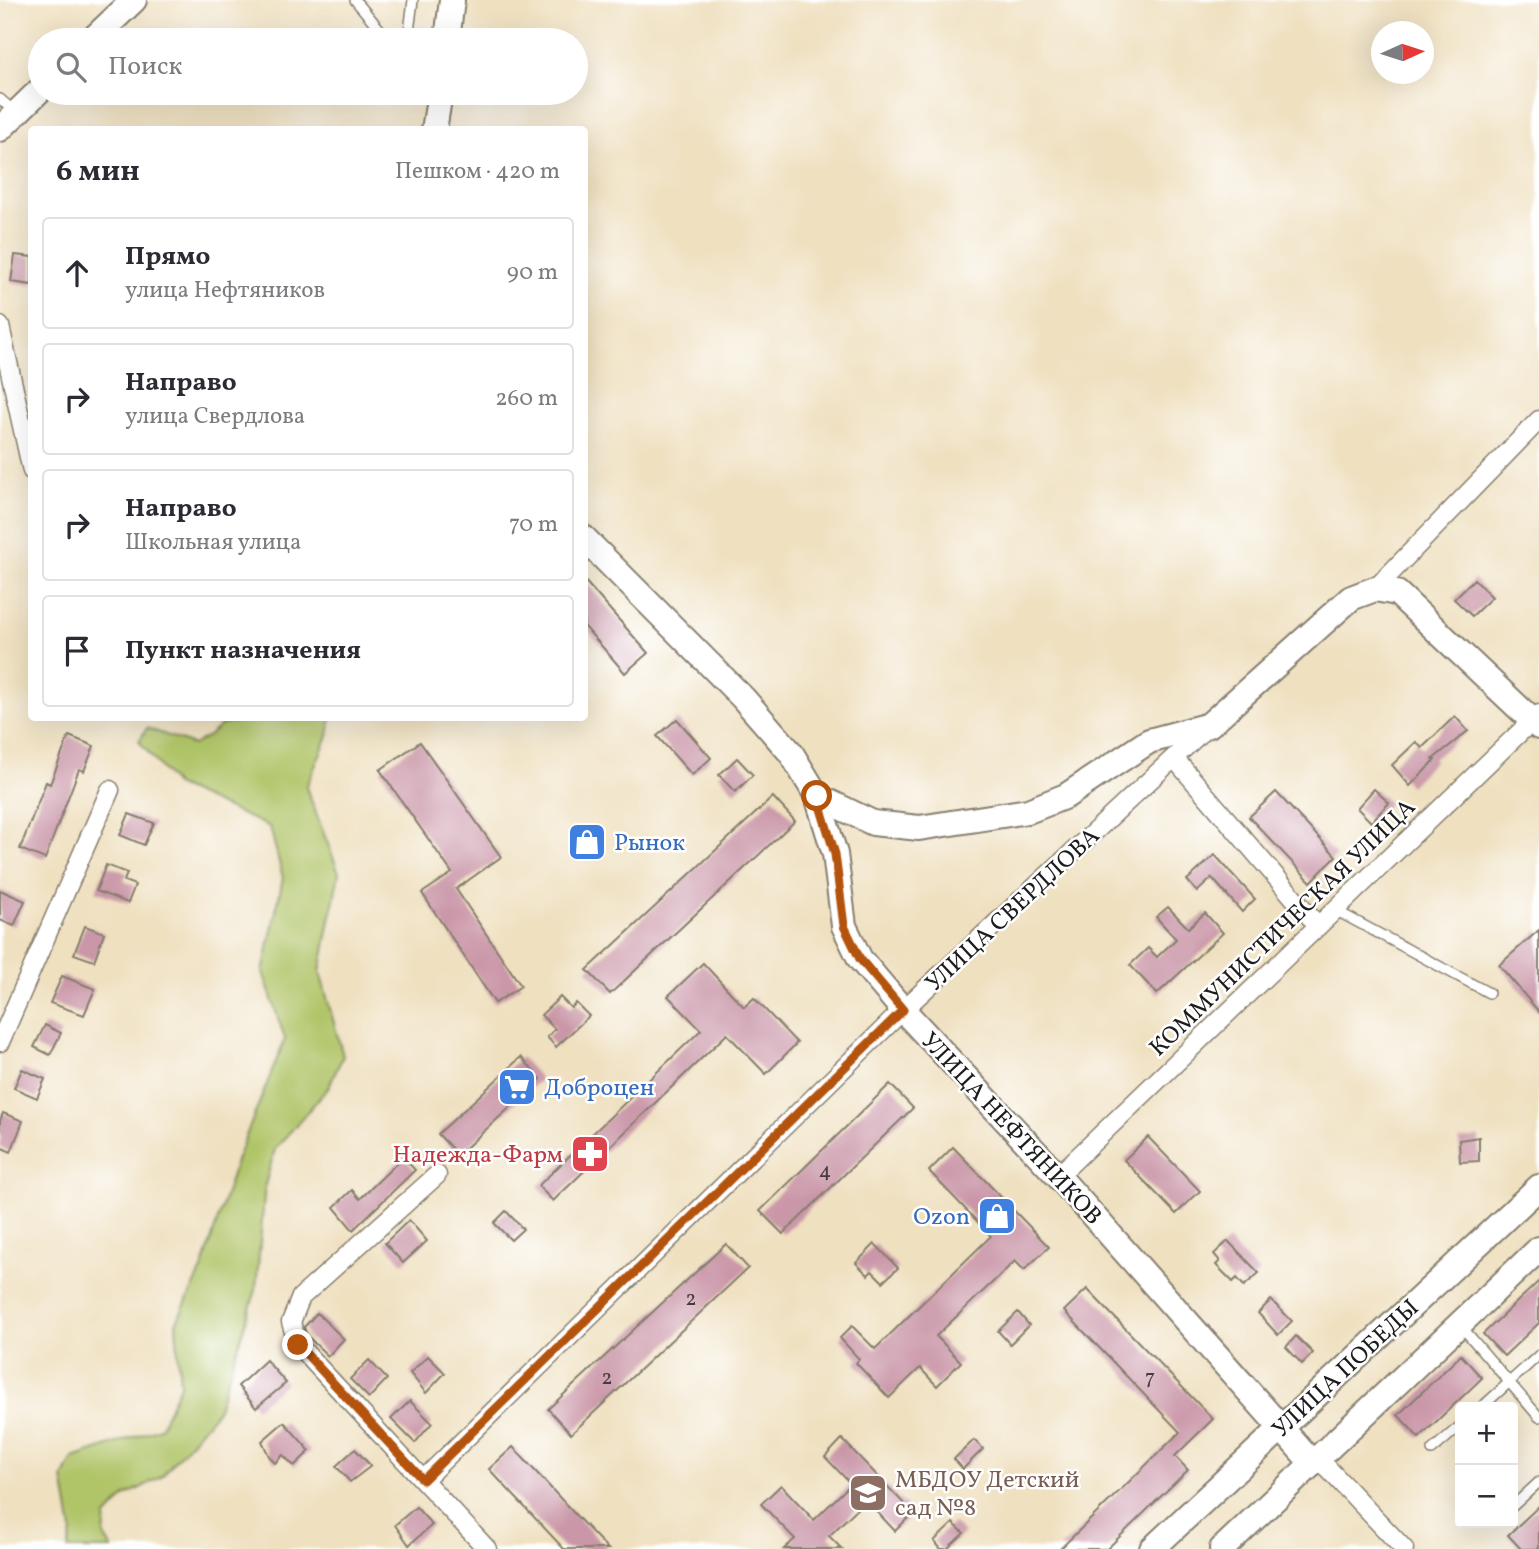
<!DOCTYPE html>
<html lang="ru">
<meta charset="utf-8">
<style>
:root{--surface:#fff;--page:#f7f7f7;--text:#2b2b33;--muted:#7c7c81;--line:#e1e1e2}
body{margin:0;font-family:Vollkorn,serif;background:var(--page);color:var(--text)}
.controls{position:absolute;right:21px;bottom:21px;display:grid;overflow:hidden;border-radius:7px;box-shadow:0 7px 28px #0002}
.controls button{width:63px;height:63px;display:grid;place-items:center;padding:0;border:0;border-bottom:2px solid var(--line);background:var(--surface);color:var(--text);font:35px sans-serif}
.compass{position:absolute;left:1371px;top:21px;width:63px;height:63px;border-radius:50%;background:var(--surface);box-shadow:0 7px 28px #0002;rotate:87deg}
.stop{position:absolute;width:21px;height:21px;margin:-16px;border:5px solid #b45309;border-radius:50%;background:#fff}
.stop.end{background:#b45309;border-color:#fff;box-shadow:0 2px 7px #0008}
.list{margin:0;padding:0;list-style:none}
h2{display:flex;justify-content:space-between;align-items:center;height:91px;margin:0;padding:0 28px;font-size:30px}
h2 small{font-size:23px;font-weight:400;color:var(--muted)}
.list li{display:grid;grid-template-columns:46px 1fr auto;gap:21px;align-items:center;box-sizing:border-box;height:112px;margin:0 14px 14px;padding:0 14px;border:2px solid var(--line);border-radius:7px}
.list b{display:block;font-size:26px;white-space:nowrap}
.list p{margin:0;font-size:23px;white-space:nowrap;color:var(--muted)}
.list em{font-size:23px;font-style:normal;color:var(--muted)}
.icon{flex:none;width:38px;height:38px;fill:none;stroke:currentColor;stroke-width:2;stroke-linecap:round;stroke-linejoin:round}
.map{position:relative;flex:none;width:1539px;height:1549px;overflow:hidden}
.search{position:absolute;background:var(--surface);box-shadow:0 7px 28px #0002;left:28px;top:28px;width:560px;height:77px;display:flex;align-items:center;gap:18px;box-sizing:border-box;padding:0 24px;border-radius:38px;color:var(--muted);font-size:26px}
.panel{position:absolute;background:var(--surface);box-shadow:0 7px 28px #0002;left:28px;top:126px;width:560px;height:595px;border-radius:7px}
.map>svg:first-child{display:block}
.green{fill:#b0c468;stroke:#667042;stroke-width:2}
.building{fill:#ca97a8}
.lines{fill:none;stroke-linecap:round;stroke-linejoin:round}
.lane-casing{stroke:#867e6e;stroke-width:12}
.street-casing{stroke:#867e6e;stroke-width:21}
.secondary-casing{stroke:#867e6e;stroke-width:28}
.lane{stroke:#fff;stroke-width:9}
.street{stroke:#fff;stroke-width:18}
.secondary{stroke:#fff;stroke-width:24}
.route{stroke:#b45309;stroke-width:9}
.labels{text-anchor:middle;stroke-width:5;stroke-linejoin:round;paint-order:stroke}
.number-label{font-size:21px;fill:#483b3f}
.shop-label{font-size:24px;fill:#366cbe;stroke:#fff;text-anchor:start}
.street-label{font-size:24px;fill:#1c1c1c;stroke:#fff}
.health-label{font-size:24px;fill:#be3a42;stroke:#fff;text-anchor:end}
.education-label{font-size:24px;fill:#785e54;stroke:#fff;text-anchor:start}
</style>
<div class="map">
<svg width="1539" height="1549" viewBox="0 0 1539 1549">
<rect width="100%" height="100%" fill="#fff"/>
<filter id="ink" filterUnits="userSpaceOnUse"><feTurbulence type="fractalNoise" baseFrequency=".0143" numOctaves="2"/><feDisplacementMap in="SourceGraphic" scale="14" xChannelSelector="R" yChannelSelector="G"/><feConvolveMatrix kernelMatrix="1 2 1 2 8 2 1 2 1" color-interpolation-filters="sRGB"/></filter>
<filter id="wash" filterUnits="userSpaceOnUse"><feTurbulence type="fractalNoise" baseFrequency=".00686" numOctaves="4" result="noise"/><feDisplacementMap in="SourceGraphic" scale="28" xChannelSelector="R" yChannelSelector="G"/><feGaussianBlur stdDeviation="1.57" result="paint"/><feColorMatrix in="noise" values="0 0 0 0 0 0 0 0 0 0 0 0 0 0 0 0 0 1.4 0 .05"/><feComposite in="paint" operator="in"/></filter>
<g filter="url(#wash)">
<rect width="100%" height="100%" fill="#efe0c0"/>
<!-- green -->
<polygon class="green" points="259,718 331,718 328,736 306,787 339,873 320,972 343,1056 328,1088 275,1149 265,1185 256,1290 217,1411 161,1477 125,1496 106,1517 104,1535 112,1549 68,1549 72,1531 63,1478 73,1458 160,1428 180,1385 176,1323 202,1270 237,1158 285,1039 263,972 283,878 270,827 175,785 139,741 147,728 193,745 208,736 223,724"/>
<g id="blocks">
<!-- building -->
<g class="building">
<polygon points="15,255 32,257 32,285 11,282"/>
<polygon points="1474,579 1492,597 1472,616 1454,599"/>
<polygon points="584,580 648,653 625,673 584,626"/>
<polygon points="1455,716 1468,731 1433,759 1435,760 1410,786 1392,765 1416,742 1422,748"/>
<polygon points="677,719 711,758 692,775 657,736"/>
<polygon points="69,736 94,746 84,771 79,769 45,859 20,849 46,782 50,784"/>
<polygon points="420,742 501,857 456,889 521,986 495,1003 422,893 452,873 380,770"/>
<polygon points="737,758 753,775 735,792 719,775"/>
<polygon points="1374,789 1389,803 1371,822 1357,808"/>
<polygon points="1276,792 1336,856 1311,882 1249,817"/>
<polygon points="773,797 795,821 610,994 587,970"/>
<polygon points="129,814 154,823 144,845 120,835"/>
<polygon points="1215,855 1255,899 1242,912 1212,878 1197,892 1187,880"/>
<polygon points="106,865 127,873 124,881 135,885 128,903 96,891"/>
<polygon points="0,890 25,901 14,926 0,920"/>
<polygon points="1168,907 1188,928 1205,913 1223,933 1157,994 1130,965 1148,948 1157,957 1176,939 1156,917"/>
<polygon points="85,926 104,933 94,961 74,954"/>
<polygon points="1539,930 1539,1012 1499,965"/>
<polygon points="703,963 744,1007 754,998 797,1043 766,1074 727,1034 553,1201 538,1186 701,1030 668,996"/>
<polygon points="62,976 95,989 84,1015 50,1003"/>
<polygon points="560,997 571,1008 576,1003 589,1016 556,1047 547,1037 555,1029 541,1015"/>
<polygon points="45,1025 61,1033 50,1055 34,1047"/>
<polygon points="521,1057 541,1079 458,1155 438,1134"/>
<polygon points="22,1069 45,1079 37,1098 14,1088"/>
<polygon points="890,1084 913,1108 783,1234 760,1211"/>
<polygon points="3,1113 23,1121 11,1152 0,1147 0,1121"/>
<polygon points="1148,1137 1200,1191 1176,1214 1124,1160"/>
<polygon points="1479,1137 1479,1161 1460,1162 1459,1140"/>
<polygon points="953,1147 1049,1247 1024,1270 1015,1261 936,1336 961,1362 937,1386 920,1368 889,1398 856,1363 859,1359 840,1338 852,1326 875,1349 991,1236 929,1171"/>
<polygon points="403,1157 415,1170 353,1230 334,1207 352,1190 360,1199"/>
<polygon points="506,1211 523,1229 511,1240 494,1223"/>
<polygon points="409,1220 427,1241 403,1263 385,1243"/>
<polygon points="1228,1241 1259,1273 1244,1286 1237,1278 1233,1282 1216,1265 1220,1261 1214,1254"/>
<polygon points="726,1244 748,1268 571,1434 548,1409"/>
<polygon points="875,1244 898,1268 883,1282 872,1271 868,1275 856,1263"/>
<polygon points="1539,1281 1539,1323 1504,1356 1483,1334"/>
<polygon points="1087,1289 1213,1419 1175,1456 1188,1470 1107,1549 1060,1549 1180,1432 1064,1311"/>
<polygon points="1271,1300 1292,1321 1278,1335 1258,1313"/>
<polygon points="1018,1312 1029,1325 1010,1344 998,1331"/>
<polygon points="317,1313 344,1339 328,1356 307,1336 304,1327"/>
<polygon points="1296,1336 1313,1353 1302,1364 1286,1347"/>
<polygon points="1461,1355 1482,1378 1419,1438 1398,1415"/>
<polygon points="428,1356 445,1373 426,1393 410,1373"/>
<polygon points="266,1360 286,1383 256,1408 238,1386"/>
<polygon points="369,1360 387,1379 369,1398 350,1379"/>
<polygon points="410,1401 432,1423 415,1443 391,1419"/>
<polygon points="284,1422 310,1451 294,1466 283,1455 275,1463 269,1456 262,1441"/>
<polygon points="842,1439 913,1513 895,1531 866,1500 829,1536 842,1549 784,1549 795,1539 761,1504 781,1485 814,1520 851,1484 825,1457"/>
<polygon points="974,1440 983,1449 963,1469 954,1459"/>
<polygon points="513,1447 583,1523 608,1549 564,1549 489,1469"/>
<polygon points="355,1449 371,1466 350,1482 336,1466"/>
<polygon points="1539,1506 1539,1549 1521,1549 1508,1535"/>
<polygon points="416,1507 432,1525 409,1545 395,1525"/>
<polygon points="953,1523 964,1533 947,1549 941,1549 934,1541"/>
</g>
</g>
</g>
<g filter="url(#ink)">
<use href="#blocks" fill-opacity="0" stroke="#867e6e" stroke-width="2"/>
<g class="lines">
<defs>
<g id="lane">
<polyline points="355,0 389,40"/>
<polyline points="408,40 413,0"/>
<polyline points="0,99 15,112"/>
<polyline points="1335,910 1489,993"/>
<polyline points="1461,1326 1539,1417"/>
<polyline points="1482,1407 1539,1355"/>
<polyline points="1432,1450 1460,1426"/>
<polyline points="1513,1506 1539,1482"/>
</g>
<g id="street">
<polyline points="0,326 32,471"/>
<polyline points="1375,589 1539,420"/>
<polyline points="1174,758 1318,926"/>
<polyline points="0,1042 110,790"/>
<polyline points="437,1175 301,1297 291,1322 298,1345 487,1549"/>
<polyline points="1058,1176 1539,714"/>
<polyline points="1318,1458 1404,1549"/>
<polyline points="423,1480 903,1010 1208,726"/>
</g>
<g id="secondary">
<polyline points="92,40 134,0"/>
<polyline points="447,40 452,0"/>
<polyline points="0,129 40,90"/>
<polyline points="434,130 440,93"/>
<polyline points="584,538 743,698 791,753 817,796 835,854 844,926 860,959 903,1010 1058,1176 1313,1464"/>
<polyline points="817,796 873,823 919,828 1028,811 1066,796 1149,741 1209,725 1351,598 1375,589 1397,593 1539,727"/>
<polyline points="1152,1549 1539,1187"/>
<polyline points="1222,1549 1539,1249"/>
</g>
</defs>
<!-- lane casing -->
<use href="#lane" class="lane-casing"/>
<!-- street casing -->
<use href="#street" class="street-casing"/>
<!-- secondary casing -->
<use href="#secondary" class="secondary-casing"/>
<!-- lane -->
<use href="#lane" class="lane"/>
<!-- street -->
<use href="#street" class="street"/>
<!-- secondary -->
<use href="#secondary" class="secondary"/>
</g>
</g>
<g class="lines" filter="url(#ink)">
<!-- route -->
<polyline class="route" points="298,1345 423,1480 903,1010 860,959 844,926 835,854 817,796"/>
</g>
<!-- icons -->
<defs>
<symbol id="shop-square" viewBox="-11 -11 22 22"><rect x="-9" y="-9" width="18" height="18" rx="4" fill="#3f7fe0" stroke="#fff"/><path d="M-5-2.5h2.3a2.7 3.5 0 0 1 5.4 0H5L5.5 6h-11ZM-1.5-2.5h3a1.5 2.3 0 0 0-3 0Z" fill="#fff"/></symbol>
<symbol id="supermarket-square" viewBox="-11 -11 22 22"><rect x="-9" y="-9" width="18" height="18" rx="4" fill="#3f7fe0" stroke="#fff"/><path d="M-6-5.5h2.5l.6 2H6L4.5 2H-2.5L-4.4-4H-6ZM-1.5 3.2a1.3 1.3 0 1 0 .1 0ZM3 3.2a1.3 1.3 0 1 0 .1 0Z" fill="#fff"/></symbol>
<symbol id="pharmacy-square" viewBox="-11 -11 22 22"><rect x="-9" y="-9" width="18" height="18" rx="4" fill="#e0444e" stroke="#fff"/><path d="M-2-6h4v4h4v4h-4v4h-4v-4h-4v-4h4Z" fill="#fff"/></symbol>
<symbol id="school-square" viewBox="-11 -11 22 22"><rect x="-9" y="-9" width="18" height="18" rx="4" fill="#8d6e63" stroke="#fff"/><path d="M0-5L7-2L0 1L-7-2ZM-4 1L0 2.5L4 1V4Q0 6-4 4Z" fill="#fff"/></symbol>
</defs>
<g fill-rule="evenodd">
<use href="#shop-square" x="565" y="820" width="44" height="44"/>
<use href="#supermarket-square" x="495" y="1065" width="44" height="44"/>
<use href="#pharmacy-square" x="568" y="1132" width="44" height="44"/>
<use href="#shop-square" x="975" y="1194" width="44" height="44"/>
<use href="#school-square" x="846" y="1471" width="44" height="44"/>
</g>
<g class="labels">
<!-- number labels -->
<g class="number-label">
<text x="825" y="1177">4</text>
<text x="691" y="1305">2</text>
<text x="607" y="1384">2</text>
<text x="1150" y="1384">7</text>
</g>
<!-- shop labels -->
<g class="shop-label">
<text x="614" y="850">Рынок</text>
<text x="544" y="1095">Доброцен</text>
<text x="970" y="1224" text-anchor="end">Ozon</text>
</g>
<!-- street labels -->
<g class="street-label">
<text transform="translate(1012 909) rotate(-43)" y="8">УЛИЦА СВЕРДЛОВА</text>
<text transform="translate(1282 927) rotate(-44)" y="8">КОММУНИСТИЧЕСКАЯ УЛИЦА</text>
<text transform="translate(1012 1128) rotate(47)" y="8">УЛИЦА НЕФТЯНИКОВ</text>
<text transform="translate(1345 1368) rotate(-43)" y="8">УЛИЦА ПОБЕДЫ</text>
</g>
<!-- health labels -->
<g class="health-label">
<text x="563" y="1162">Надежда-Фарм</text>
</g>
<!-- education labels -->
<g class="education-label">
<text x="895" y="1487">МБДОУ Детский<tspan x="895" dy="28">сад №8</tspan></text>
</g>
</g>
</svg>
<div class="controls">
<button>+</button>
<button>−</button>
</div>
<svg class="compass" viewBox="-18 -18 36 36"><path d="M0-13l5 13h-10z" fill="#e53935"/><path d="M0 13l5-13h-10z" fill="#7c7c81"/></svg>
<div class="stop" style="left:817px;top:796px"></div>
<div class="stop end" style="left:298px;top:1345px"></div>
<div class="search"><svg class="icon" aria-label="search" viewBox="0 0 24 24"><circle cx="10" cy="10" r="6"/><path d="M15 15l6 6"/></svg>Поиск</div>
<section class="panel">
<h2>6 мин<small>Пешком · 420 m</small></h2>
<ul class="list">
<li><svg class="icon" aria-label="ahead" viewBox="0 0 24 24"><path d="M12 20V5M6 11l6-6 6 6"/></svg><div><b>Прямо</b><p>улица Нефтяников</p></div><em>90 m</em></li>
<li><svg class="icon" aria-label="right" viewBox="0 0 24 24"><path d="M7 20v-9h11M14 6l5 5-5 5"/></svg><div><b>Направо</b><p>улица Свердлова</p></div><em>260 m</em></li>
<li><svg class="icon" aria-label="right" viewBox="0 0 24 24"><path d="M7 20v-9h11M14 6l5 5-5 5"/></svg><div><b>Направо</b><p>Школьная улица</p></div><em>70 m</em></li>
<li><svg class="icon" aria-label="arrive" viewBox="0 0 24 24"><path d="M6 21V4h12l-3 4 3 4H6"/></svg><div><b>Пункт назначения</b></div></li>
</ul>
</section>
</div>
